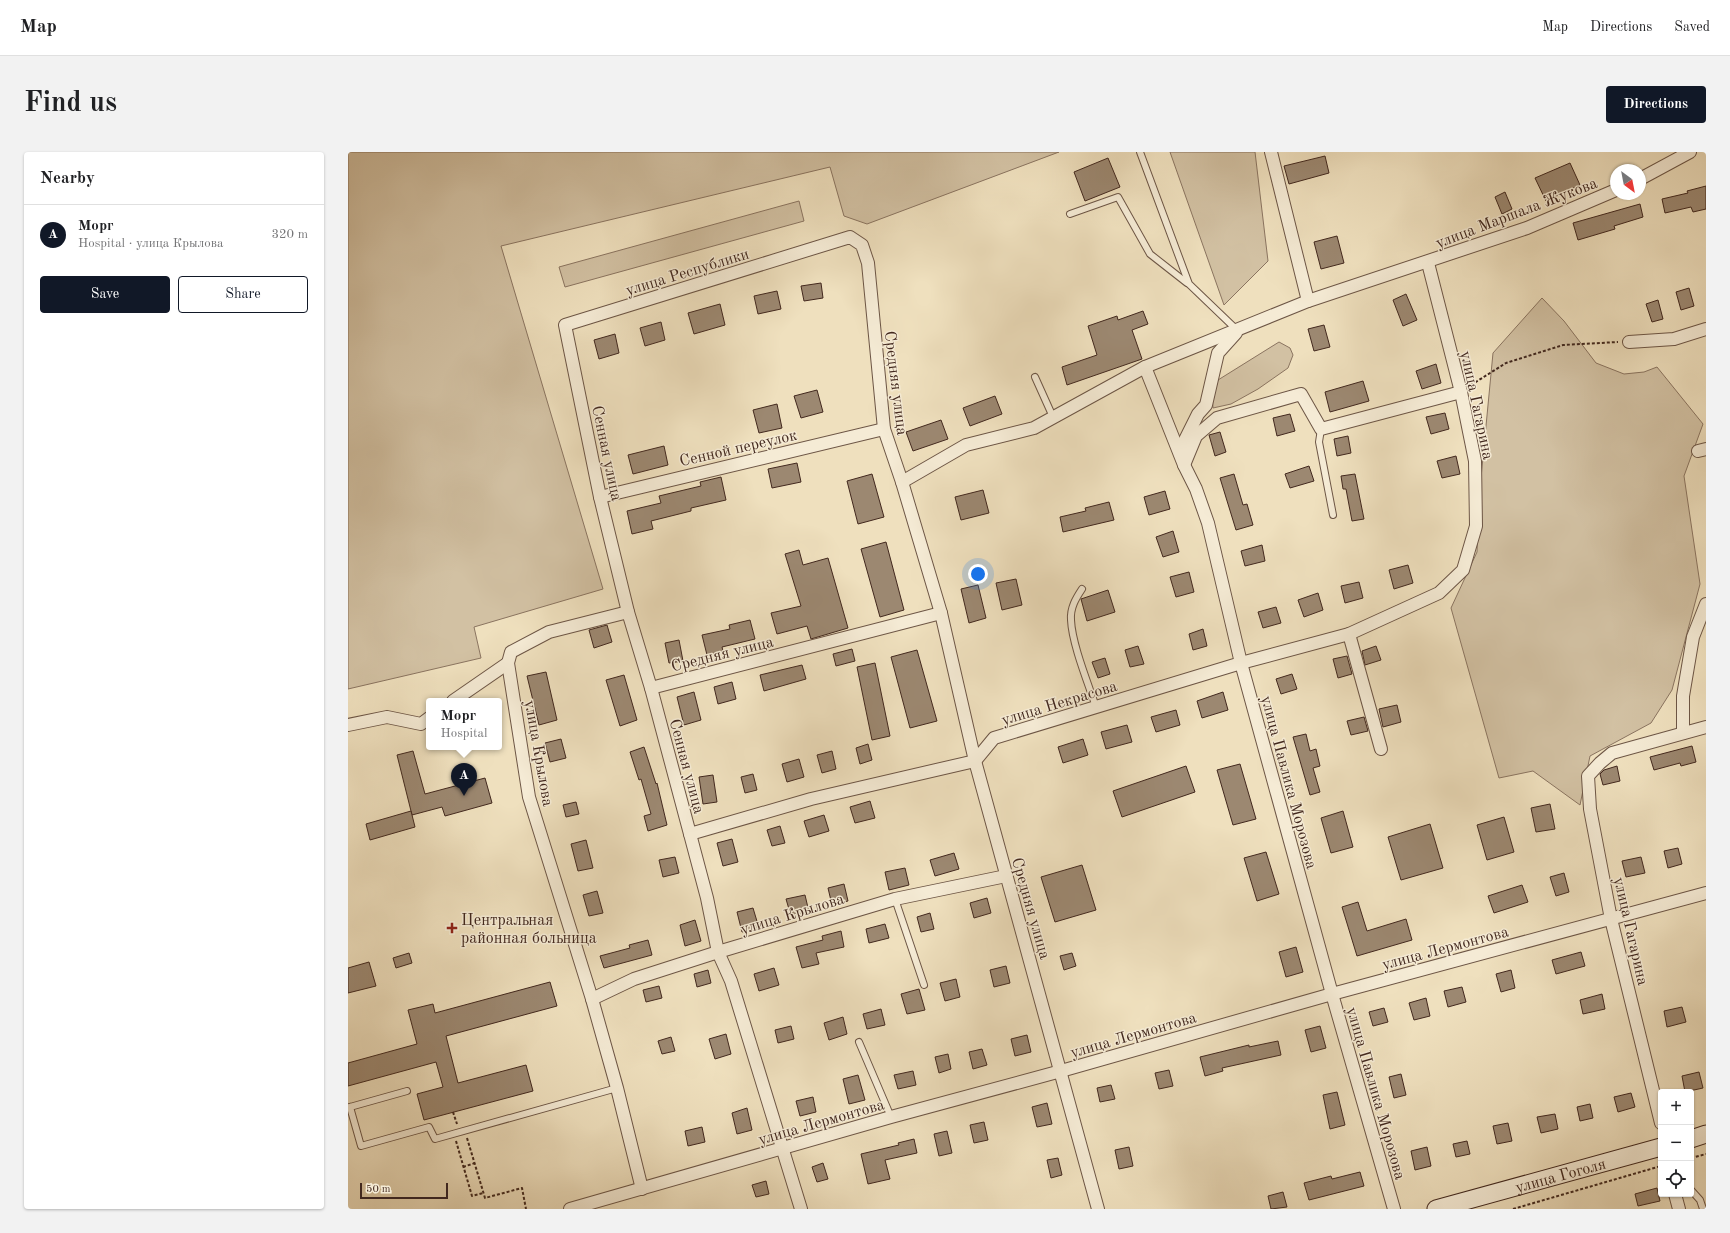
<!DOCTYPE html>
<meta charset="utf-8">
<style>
:root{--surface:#fff;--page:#f2f2f2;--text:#202124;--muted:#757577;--line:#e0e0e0;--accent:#111827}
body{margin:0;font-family:"Old Standard TT",serif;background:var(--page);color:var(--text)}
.controls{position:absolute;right:12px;bottom:12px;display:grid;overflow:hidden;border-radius:4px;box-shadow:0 1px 3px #0004}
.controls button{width:36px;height:36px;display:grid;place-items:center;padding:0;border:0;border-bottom:1px solid var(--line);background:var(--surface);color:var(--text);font:20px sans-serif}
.compass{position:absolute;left:1262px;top:12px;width:36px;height:36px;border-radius:50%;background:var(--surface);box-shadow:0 1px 3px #0004;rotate:148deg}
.scale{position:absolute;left:12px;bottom:10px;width:88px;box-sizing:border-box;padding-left:4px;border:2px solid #42281e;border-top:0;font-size:11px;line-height:14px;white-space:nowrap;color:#42281e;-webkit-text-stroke:3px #f5ebd5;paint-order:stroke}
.you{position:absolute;left:630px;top:422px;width:14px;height:14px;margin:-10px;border:3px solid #fff;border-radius:50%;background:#1a73e8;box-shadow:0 0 0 6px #1a73e833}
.badge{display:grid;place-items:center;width:26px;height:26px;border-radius:50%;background:var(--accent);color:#fff;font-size:13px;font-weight:700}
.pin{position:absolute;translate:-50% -33px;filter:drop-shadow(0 1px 2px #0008)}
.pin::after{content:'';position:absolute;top:21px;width:14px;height:12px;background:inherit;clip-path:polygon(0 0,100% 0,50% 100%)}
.popup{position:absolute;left:78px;top:546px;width:76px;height:52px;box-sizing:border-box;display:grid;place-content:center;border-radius:4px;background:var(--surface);filter:drop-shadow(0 1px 3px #0005);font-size:13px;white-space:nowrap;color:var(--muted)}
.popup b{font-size:15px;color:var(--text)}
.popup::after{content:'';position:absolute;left:50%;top:100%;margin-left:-8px;border:8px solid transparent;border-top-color:var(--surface)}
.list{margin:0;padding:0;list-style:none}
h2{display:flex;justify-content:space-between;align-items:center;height:52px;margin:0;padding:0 16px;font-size:17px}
h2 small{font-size:13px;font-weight:400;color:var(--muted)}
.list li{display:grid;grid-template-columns:26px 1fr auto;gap:12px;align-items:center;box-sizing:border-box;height:60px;padding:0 16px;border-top:1px solid var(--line)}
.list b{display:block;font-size:15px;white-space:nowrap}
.list p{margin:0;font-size:13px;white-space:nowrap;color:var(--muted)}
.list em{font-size:13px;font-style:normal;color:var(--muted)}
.actions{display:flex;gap:8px;padding:12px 16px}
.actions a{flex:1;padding:9px 0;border:1px solid var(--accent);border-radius:4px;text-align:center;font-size:14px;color:var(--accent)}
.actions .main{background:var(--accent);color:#fff}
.icon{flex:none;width:22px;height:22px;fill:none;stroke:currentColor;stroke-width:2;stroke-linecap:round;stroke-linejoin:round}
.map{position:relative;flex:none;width:1358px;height:1057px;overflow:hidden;border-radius:4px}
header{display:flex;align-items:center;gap:24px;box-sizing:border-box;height:56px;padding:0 20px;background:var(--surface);border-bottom:1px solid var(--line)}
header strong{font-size:19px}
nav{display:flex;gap:22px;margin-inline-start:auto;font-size:14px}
.intro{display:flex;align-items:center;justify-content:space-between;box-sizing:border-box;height:96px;padding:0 24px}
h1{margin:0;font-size:28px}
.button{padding:10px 18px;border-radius:4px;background:var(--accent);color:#fff;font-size:14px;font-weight:700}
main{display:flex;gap:24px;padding:0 24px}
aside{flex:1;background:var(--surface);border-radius:4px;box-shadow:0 1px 3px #0004}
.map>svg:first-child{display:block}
.green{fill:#d2c1a3;stroke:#8a7460}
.building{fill:#9c8871;stroke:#42281e}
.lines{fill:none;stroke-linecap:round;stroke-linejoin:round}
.lane-casing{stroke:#6d5646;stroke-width:8}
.street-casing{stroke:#6d5646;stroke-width:14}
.secondary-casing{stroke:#42281e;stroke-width:19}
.path{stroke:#42281e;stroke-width:2;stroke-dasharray:3 2;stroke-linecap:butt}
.lane{stroke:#f5ebd5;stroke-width:6}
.street{stroke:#f5ebd5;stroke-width:12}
.secondary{stroke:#f5ebd5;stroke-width:17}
.poi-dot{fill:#8f2418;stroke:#f5ebd5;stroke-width:1.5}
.labels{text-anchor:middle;stroke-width:3;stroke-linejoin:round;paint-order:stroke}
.street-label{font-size:16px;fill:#42281e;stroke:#f5ebd5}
.poi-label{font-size:16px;fill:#42281e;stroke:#f5ebd5;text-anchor:start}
</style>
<header>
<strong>Map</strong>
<nav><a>Map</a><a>Directions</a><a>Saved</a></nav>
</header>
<div class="intro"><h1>Find us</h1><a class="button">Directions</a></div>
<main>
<aside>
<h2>Nearby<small></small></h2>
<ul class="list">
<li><span class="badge">A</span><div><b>Морг</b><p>Hospital · улица Крылова</p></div><em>320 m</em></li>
</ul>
<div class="actions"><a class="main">Save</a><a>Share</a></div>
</aside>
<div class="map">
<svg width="1358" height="1057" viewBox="0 0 1358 1057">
<rect width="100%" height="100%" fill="#efe0be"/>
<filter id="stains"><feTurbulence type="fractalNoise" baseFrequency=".005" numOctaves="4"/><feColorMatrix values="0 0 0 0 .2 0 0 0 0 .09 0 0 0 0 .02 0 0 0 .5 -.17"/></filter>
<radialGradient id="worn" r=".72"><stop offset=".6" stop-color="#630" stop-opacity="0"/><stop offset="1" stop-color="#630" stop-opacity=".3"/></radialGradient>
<!-- green -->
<g class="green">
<polygon points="0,0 711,0 519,72 496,64 482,15 153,94 255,437 126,475 133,506 0,537"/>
<polygon points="822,0 907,0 920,109 876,153"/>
<polygon points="451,49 456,69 217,135 211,115"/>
<polygon points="1194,146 1216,169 1248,211 1276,222 1296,220 1309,215 1355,272 1336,324 1352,432 1324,538 1303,571 1242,604 1232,653 1185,619 1151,626 1103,456 1129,400 1131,347 1145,201"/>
<polygon points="931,190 942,196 945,203 940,216 910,237 883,252 865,256 864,244 870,228"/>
</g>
<!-- building -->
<g class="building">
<polygon points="977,4 981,21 941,32 936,14"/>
<polygon points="760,6 772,35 737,49 726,20"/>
<polygon points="1222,11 1232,33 1198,49 1187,26"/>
<polygon points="1358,34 1358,57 1345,60 1343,55 1317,61 1314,47 1340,41 1339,39"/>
<polygon points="1157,40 1164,57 1154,62 1147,45"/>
<polygon points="1292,52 1295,65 1266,74 1267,77 1230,88 1225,71"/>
<polygon points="989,84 996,111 973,117 966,90"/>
<polygon points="473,131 475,146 456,149 453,134"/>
<polygon points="1341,136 1346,154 1333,158 1328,140"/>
<polygon points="429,139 433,157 410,162 406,144"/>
<polygon points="1058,142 1069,168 1055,174 1045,148"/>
<polygon points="1310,148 1315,167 1304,170 1298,152"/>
<polygon points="372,152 377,173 346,182 340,161"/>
<polygon points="795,159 800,172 784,178 794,207 719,233 714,215 749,203 740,174 769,164 770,168"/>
<polygon points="313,170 317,188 297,194 292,176"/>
<polygon points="976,173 982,195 966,199 960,177"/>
<polygon points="267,182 271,201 251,207 246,188"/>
<polygon points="1088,212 1093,231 1074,237 1068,219"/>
<polygon points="1015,229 1021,249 982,260 977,240"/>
<polygon points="469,238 475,260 453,266 446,244"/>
<polygon points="647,244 654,262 622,274 615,256"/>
<polygon points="429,252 434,276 411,281 405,258"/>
<polygon points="1097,261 1101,277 1083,282 1078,265"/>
<polygon points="942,262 947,279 929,284 925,266"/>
<polygon points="593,268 600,287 565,299 558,280"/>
<polygon points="872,280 878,300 867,304 861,283"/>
<polygon points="1000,284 1003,301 989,304 986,287"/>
<polygon points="316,294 320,313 285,322 280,303"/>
<polygon points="1108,304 1112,322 1094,326 1089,309"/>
<polygon points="449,311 453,330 424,336 420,317"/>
<polygon points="961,314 966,329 942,336 937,322"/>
<polygon points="524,322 536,365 510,372 499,329"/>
<polygon points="886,322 895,353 899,352 905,373 888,378 872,326"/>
<polygon points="1007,322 1016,367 1004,369 998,337 995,337 993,324"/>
<polygon points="373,325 378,348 343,356 343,359 303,369 305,377 284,382 279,359 313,351 311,344 353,334 352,330"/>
<polygon points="635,338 641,361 613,368 607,345"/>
<polygon points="817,339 822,357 801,363 796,345"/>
<polygon points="761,350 766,368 715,380 712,365 738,359 737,356"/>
<polygon points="825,379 831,400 815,405 808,385"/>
<polygon points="538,390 556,458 532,465 513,397"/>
<polygon points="914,393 917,409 897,414 893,399"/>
<polygon points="451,398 455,413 480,406 500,476 463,487 459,474 429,482 423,461 453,454 437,402"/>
<polygon points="1060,413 1065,431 1046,437 1041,418"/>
<polygon points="841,420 846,440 828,445 822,425"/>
<polygon points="668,427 674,453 654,458 648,431"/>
<polygon points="1011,430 1015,446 997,451 993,434"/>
<polygon points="630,433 638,466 621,471 613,437"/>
<polygon points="760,438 767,460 739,469 733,447"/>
<polygon points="970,441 975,458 956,465 950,448"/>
<polygon points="928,455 933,471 915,476 910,460"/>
<polygon points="402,468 407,487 374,495 375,499 359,503 354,483 382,477 381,473"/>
<polygon points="259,473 264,490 246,496 241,478"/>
<polygon points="855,477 859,494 845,498 841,482"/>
<polygon points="331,488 335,509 321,511 317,491"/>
<polygon points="790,494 796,512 782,515 777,498"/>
<polygon points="1028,494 1033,508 1017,513 1014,499"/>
<polygon points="504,497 507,509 488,514 485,502"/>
<polygon points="569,498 589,569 562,576 543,505"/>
<polygon points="999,504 1004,522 990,526 985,507"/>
<polygon points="757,506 762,522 750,526 744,510"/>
<polygon points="527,511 542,584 524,588 509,515"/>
<polygon points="454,513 458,527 416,539 412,523"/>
<polygon points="198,520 209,568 191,573 179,524"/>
<polygon points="944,522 949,537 933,542 928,527"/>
<polygon points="276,523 289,568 272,574 258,528"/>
<polygon points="384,530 388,547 370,552 366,535"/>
<polygon points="346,540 353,568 336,573 329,545"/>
<polygon points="875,540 880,558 854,566 849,549"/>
<polygon points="1049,553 1053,570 1035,575 1031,557"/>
<polygon points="828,558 832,573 808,580 803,565"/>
<polygon points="1016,565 1020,579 1003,583 999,569"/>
<polygon points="779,573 784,590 758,597 753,580"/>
<polygon points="958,582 962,599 968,597 972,614 965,616 972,640 962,643 945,585"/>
<polygon points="213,587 218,606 202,610 197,591"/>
<polygon points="735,587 740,603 715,611 710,595"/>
<polygon points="520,592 524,608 512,612 508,596"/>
<polygon points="1344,594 1348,610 1333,614 1332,611 1306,618 1302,605"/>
<polygon points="296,595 308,632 309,631 319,673 300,679 296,664 303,662 293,627 291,628 282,600"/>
<polygon points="65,599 77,642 137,626 144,651 97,664 94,655 64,663 49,603"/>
<polygon points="484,599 488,617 474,621 469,603"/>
<polygon points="451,607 456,625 439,630 434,612"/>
<polygon points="892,612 908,667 885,673 869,618"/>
<polygon points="838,614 847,640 774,665 765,639"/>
<polygon points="1269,614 1272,629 1255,633 1252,622 1256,618"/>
<polygon points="405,622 409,638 397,641 393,625"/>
<polygon points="365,623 369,650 355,652 351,625"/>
<polygon points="522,649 527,666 507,671 502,655"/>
<polygon points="228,650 231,662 218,665 215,653"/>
<polygon points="1202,652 1207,677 1188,680 1183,656"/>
<polygon points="63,659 67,675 22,688 18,672"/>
<polygon points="995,659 1005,695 983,701 973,666"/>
<polygon points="476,663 481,679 461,685 456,669"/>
<polygon points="1156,665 1166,700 1139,708 1129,673"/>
<polygon points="1082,672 1095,716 1053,728 1040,685"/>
<polygon points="432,674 437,691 424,694 419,678"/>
<polygon points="384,687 390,710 375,714 369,691"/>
<polygon points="238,688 245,716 230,719 223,692"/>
<polygon points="1330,696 1334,712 1320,716 1316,699"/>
<polygon points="918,700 931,742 909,749 896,706"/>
<polygon points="606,701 611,717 587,724 582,708"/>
<polygon points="327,705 331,721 315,725 311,708"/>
<polygon points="1293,705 1297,721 1278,725 1274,709"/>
<polygon points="734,713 748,758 707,770 693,725"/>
<polygon points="557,716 561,733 541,738 537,720"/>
<polygon points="1216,721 1221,740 1208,744 1202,725"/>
<polygon points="496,732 500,749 484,753 480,736"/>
<polygon points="1174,733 1180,750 1146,761 1140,744"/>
<polygon points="249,739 255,761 241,764 235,743"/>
<polygon points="457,743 461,760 443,764 438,747"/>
<polygon points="639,746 643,761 626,766 622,751"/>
<polygon points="1010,750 1019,779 1058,767 1064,788 1009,804 994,755"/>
<polygon points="405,756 411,776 394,780 389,760"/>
<polygon points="582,761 586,777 573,780 569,765"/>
<polygon points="347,768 353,789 337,794 332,773"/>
<polygon points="537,772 541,786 521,791 518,777"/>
<polygon points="493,779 496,795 468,801 471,812 454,816 448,795 475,788 474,784"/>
<polygon points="300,788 304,803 256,816 252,804 282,796 281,793"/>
<polygon points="948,795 955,820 938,825 931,800"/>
<polygon points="1233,800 1237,814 1208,822 1204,808"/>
<polygon points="61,801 64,811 48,816 45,806"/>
<polygon points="724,801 728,814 716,818 712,804"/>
<polygon points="21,810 28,834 0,841 0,816"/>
<polygon points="658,814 662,831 646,835 642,818"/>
<polygon points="426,816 431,833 411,839 406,822"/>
<polygon points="360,818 363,831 349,835 346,822"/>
<polygon points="1163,818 1167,836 1153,840 1148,822"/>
<polygon points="608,827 612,845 597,849 592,831"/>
<polygon points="202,830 209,854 98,884 110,931 178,913 185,939 76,968 69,942 95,935 88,910 0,934 0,911 69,892 60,858 85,852 87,861"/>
<polygon points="311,834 314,846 298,850 295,838"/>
<polygon points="1114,835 1118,850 1100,855 1096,839"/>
<polygon points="571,837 577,858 559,862 553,842"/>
<polygon points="1254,842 1257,857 1235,862 1232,848"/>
<polygon points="1078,846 1082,864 1066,868 1061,851"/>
<polygon points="1334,855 1338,870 1319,875 1316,859"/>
<polygon points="1036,856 1040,870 1025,874 1021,860"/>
<polygon points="533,857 537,873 519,877 515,862"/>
<polygon points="495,865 499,882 481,888 476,871"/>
<polygon points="443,874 446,887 430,891 427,878"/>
<polygon points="972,874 978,896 963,900 957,878"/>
<polygon points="378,882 383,902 367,907 361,887"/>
<polygon points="679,883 683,900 667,904 663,887"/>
<polygon points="323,885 327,899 314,902 310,889"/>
<polygon points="930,889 933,903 874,916 875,919 857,924 852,905 901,893 901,895"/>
<polygon points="634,897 639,913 625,917 621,900"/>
<polygon points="600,902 603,917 591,921 587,905"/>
<polygon points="821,918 825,934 811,937 807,921"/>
<polygon points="565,919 568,933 550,937 546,923"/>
<polygon points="1351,920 1355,936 1337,940 1334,924"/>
<polygon points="1053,922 1058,943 1046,946 1041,925"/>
<polygon points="510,923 517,948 501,952 495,927"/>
<polygon points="763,933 767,947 752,950 749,936"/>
<polygon points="989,940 997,973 982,977 975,943"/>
<polygon points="1283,941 1287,955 1270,960 1266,945"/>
<polygon points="465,945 468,960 452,964 448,949"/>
<polygon points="699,951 704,972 689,975 684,955"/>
<polygon points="1242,952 1245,966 1232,969 1229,955"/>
<polygon points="399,956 404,978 389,982 384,961"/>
<polygon points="1207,962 1210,977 1193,981 1189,965"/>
<polygon points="636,970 640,988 626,991 622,973"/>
<polygon points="1160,971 1164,989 1149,992 1145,974"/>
<polygon points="354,975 357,990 340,994 337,979"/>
<polygon points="599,979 604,1001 591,1004 586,982"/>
<polygon points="566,987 569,1001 537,1008 542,1027 520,1032 513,1002 551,993 550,991"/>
<polygon points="1119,989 1122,1002 1108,1005 1105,992"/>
<polygon points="781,995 785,1014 771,1017 767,998"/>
<polygon points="1079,995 1083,1014 1067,1018 1063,999"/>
<polygon points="710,1006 714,1023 703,1026 699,1008"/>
<polygon points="475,1011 480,1027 469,1030 464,1015"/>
<polygon points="1012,1020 1016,1034 961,1048 956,1031 983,1024 984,1027"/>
<polygon points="418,1029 421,1042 408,1045 404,1033"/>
<polygon points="1309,1036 1312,1049 1290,1054 1287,1042"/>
<polygon points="935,1040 939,1055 923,1057 920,1044"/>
</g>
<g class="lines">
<defs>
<g id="lane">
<polyline points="792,0 841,132 890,179"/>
<polyline points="722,62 770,45 802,102 839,131"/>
<polyline points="687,225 705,265"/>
<polyline points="973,277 971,290 985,363"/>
<path d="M734,437c-6,9 -12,19 -11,31 1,24 17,63 25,87"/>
<polyline points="547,747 576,833"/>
<polyline points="511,890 543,965"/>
<polyline points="2,955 59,939"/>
<polyline points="0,956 2,955 13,994 81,975 87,987 269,936"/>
<polyline points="1343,1038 1352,1048 1355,1057"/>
</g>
<g id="street">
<polyline points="923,0 960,149"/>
<polyline points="1292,27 1342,0"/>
<polyline points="1281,190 1326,187 1358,177"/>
<polyline points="797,215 836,313 848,337 860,371 893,511 984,842 1046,1057"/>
<polyline points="1350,299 1358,297"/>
<polyline points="836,306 836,290 850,262 858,253 870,201 888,181"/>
<polyline points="836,313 848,284 869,266 953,242 973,277 1113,240"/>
<polyline points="554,330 618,293 686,276 797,215 960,149 1179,76 1268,38"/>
<polyline points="252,345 536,277"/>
<polyline points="280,460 201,480 163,500 160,511 181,645 244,847 269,936 294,1037"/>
<polyline points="1001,482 1033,597"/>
<polyline points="303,536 593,461"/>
<polyline points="105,549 160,511"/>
<polyline points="0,573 39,565 73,572 81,566"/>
<polyline points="1335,581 1335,544 1345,485 1358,452"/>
<polyline points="342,682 463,647 627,609 646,586 893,511 1001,482 1091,441 1115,418 1128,374 1127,309 1113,240 1080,111"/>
<polyline points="244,847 286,827 370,800 547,747 658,724"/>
<polyline points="1313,971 1263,767 1242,657 1240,624 1252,611 1264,601 1358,575"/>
<polyline points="1327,1042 1331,1057"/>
<polyline points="222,1057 543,965 713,919 984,842 1358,741"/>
<polyline points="453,1057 383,829 370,800 359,746 342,682 303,536 280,460 252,345 217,173 502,85 514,93 520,111 536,277 554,330 593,461 627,609 750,1057"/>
</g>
<g id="secondary">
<polyline points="1343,987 1358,982"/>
<path id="s1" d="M1088,1057l225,-62"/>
</g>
</defs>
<!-- lane casing -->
<use href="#lane" class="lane-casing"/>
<!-- street casing -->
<use href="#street" class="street-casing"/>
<!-- secondary casing -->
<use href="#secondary" class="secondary-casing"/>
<!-- path -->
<g class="path">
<polyline points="1123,233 1158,211 1215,193 1270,190"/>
<polyline points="105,960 109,972"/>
<polyline points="119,986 137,1046 174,1036 178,1057"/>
<polyline points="108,989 124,1044 135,1041"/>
<polyline points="1343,1006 1358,1002"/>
<polyline points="115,1015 127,1011"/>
<polyline points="1165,1057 1313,1014"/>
</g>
<!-- lane -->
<use href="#lane" class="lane"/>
<!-- street -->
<use href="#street" class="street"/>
<!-- secondary -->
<use href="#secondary" class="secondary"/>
</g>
<!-- markers -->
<path class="poi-dot" d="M102 770h4v4h4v4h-4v4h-4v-4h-4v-4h4z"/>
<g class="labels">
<!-- street labels -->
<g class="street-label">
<text transform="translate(1168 60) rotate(-21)" y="6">улица Маршала Жукова</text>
<text transform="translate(339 119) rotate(-17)" y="6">улица Республики</text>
<text transform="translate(549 231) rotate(83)" y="6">Средняя улица</text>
<text transform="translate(1130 253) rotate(78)" y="6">улица Гагарина</text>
<text transform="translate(390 295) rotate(-13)" y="6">Сенной переулок</text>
<text transform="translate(260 301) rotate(78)" y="6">Сенная улица</text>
<text transform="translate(374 501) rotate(-14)" y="6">Средняя улица</text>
<text transform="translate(711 550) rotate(-17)" y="6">улица Некрасова</text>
<text transform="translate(192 601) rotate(80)" y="6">улица Крылова</text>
<text transform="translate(340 614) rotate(75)" y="6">Сенная улица</text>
<text transform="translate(942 630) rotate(75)" y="6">улица Павлика Морозова</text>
<text transform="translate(684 756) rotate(74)" y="6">Средняя улица</text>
<text transform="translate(444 761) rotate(-17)" y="6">улица Крылова</text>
<text transform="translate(1284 779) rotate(77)" y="6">улица Гагарина</text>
<text transform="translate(1097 795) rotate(-15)" y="6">улица Лермонтова</text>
<text transform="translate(785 882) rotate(-16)" y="6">улица Лермонтова</text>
<text transform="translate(1029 941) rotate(74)" y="6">улица Павлика Морозова</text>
<text transform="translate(473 969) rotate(-16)" y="6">улица Лермонтова</text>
<text dy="6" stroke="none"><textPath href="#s1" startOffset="129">улица Гоголя</textPath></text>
</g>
<!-- poi labels -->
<g class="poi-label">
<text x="113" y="773">Центральная<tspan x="113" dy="18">районная больница</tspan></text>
</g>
</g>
<rect width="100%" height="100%" filter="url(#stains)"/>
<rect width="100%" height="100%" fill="url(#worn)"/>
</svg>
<div class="controls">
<button>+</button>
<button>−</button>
<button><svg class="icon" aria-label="locate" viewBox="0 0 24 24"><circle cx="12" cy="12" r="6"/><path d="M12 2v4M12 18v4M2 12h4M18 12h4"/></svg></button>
</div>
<svg class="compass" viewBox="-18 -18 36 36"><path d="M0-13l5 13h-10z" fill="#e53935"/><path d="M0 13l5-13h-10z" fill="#757577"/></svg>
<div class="scale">50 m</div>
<div class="you"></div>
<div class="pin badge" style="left:116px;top:644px">A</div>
<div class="popup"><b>Морг</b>Hospital</div>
</div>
</main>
